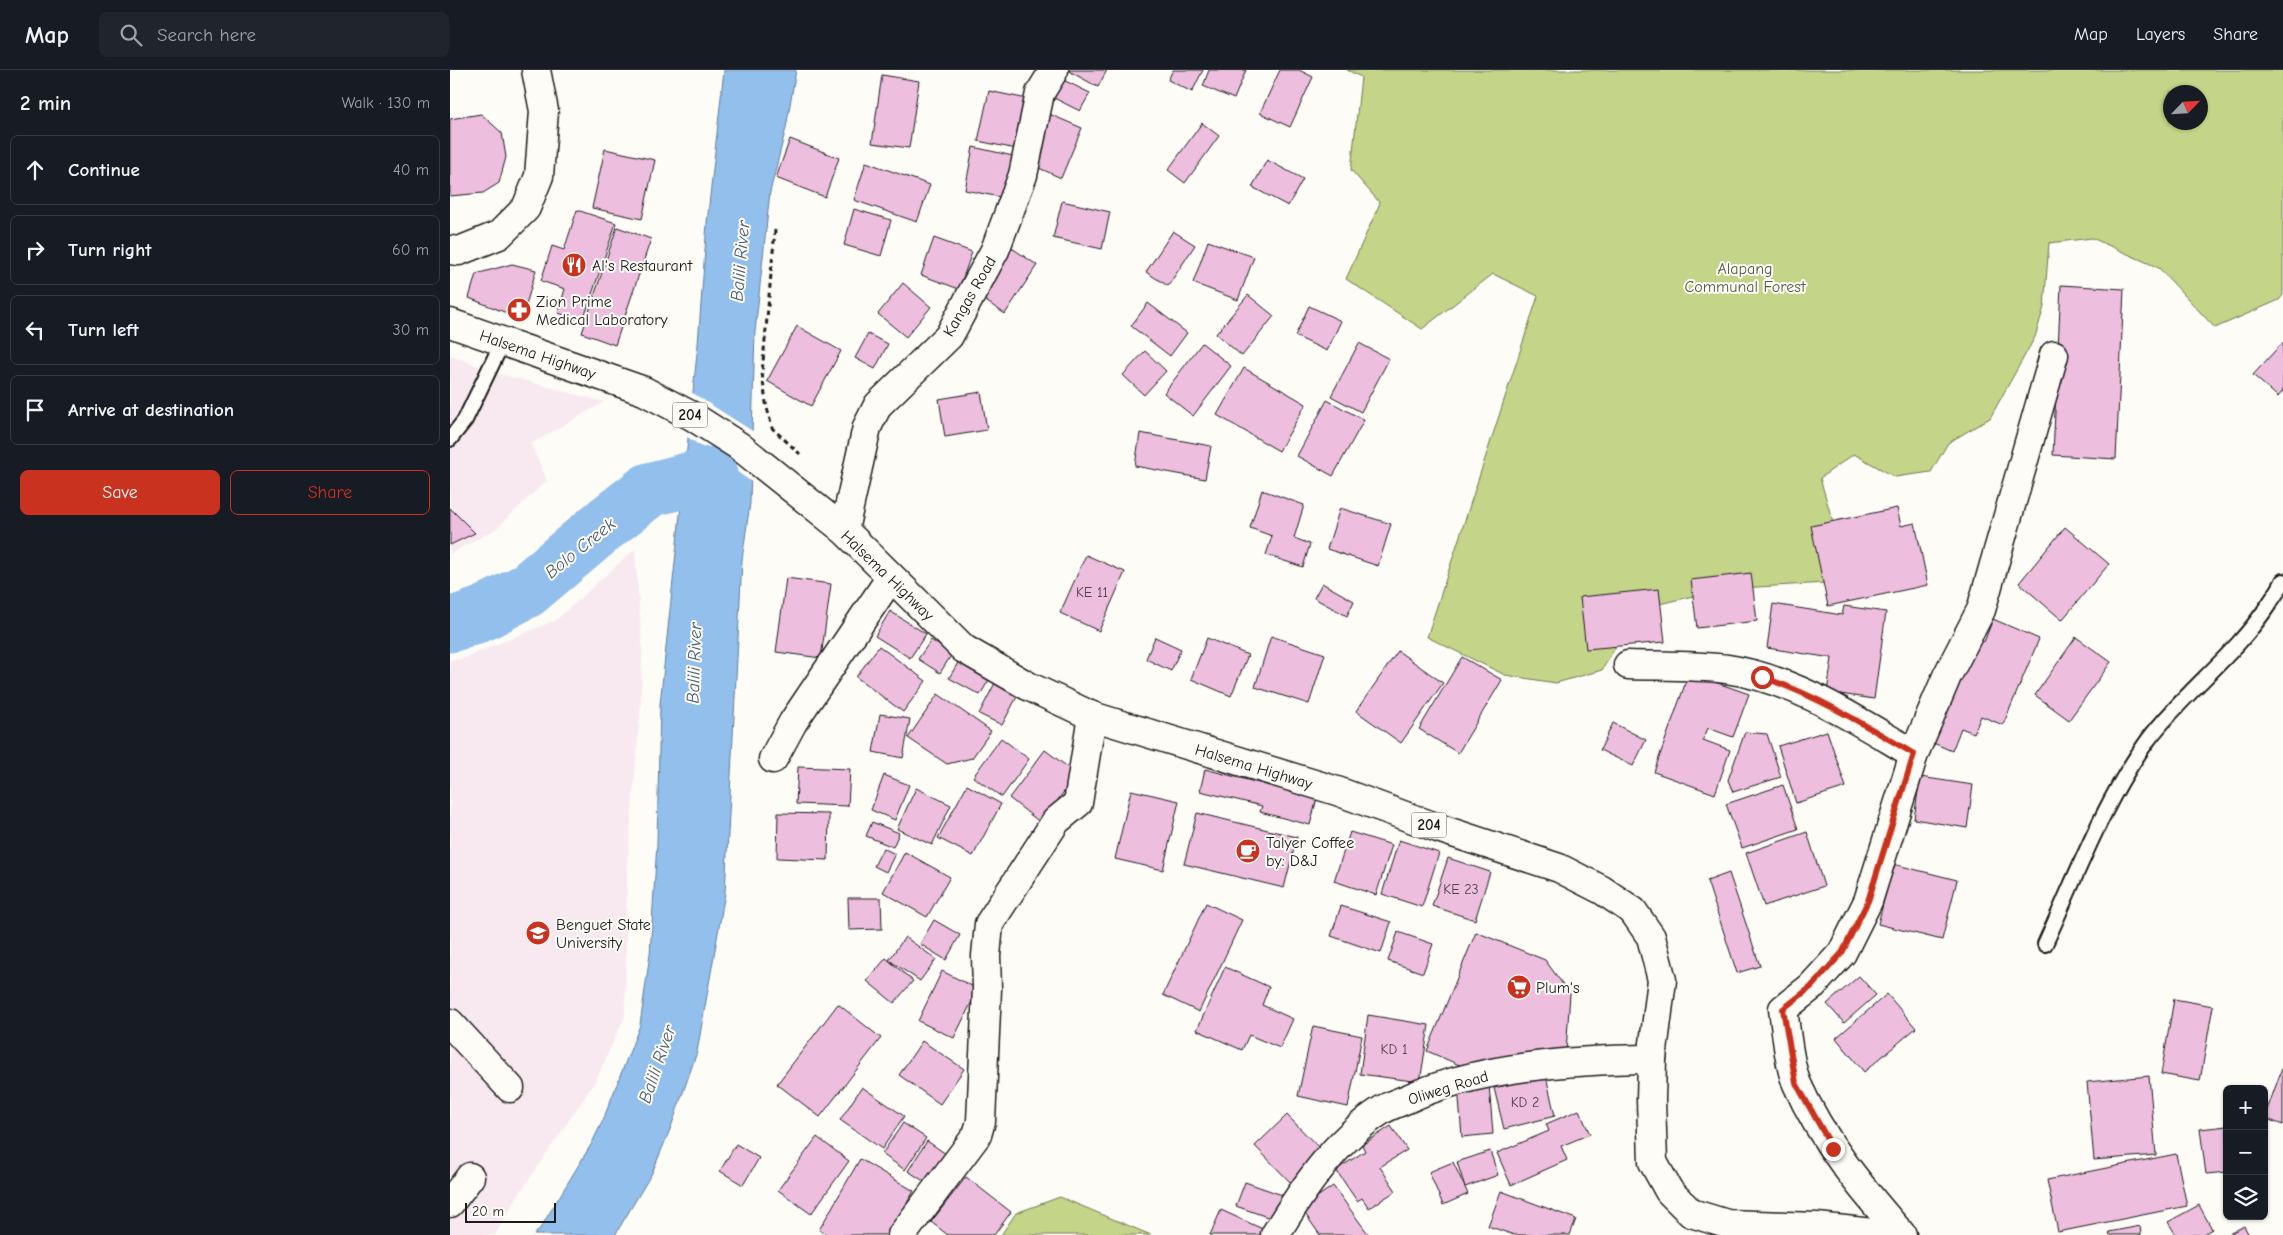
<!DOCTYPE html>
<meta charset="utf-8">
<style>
:root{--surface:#171b24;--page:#20242c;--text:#f1f3f6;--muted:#9ea1a6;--line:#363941;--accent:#c8321e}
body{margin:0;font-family:"Comic Neue",sans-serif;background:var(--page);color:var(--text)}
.controls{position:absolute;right:15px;bottom:15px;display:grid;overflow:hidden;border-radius:8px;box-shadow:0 1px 4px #0004}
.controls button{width:45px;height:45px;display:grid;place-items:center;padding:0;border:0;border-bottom:1px solid var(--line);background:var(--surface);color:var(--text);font:25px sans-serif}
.compass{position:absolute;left:1713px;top:15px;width:45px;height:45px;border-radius:50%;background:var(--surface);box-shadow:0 1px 4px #0004;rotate:65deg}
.scale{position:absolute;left:15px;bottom:12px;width:91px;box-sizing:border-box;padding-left:5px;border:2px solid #1c1c1c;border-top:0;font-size:14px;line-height:18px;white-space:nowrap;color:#1c1c1c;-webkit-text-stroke:4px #fdfcf7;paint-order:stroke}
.stop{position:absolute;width:15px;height:15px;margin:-11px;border:4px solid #c8321e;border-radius:50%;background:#fff}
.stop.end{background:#c8321e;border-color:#fff;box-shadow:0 1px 5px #0008}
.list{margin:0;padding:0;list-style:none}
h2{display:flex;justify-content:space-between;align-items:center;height:65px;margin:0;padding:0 20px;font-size:21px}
h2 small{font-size:16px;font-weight:400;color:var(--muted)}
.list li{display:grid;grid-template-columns:32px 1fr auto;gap:15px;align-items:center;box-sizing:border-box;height:70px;margin:0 10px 10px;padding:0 10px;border:1px solid var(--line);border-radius:8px}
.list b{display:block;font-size:19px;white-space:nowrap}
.list em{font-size:16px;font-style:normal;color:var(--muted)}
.actions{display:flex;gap:10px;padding:15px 20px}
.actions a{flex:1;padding:11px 0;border:1px solid var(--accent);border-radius:8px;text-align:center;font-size:18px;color:var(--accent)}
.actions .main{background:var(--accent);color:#fff}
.icon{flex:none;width:28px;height:28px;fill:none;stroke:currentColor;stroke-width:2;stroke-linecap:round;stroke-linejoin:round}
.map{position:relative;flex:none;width:1833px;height:1165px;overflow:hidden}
header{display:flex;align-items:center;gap:30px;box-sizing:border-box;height:70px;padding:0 25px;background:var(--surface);border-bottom:1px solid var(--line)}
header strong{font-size:24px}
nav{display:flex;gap:28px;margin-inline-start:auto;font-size:18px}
.search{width:350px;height:45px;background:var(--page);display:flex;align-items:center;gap:12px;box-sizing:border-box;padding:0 18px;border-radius:8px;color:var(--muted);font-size:19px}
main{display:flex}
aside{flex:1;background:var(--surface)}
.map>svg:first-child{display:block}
.built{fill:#f8e9f0}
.green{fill:#c4d488;stroke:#707852;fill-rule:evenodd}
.water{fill:#92bfec;stroke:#637e99}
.pier{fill:#fdfcf7}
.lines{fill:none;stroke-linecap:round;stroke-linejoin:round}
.river{stroke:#92bfec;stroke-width:55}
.building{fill:#eebedf;stroke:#1c1c1c}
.lane-casing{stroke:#1c1c1c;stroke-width:18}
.street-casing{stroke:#1c1c1c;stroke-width:31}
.secondary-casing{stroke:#1c1c1c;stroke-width:31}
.highway-casing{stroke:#1c1c1c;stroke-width:31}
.path{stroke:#1c1c1c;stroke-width:3;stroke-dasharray:5 4;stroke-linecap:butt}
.lane{stroke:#fdfcf7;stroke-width:14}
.street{stroke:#fdfcf7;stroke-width:28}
.secondary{stroke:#fdfcf7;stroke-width:28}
.highway{stroke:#fdfcf7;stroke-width:28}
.route{stroke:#c8321e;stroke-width:6}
.labels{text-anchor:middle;stroke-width:4;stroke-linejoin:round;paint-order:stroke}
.number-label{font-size:14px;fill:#50444d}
.shield{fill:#fdfcf7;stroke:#605f5e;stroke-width:1}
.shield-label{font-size:15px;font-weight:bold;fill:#1c1c1c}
.poi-label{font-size:16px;fill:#1c1c1c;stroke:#fdfcf7;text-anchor:start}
.park-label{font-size:16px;fill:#575c42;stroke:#fdfcf7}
.street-label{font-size:16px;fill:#1c1c1c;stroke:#fdfcf7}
.water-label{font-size:18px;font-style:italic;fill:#4b5d6f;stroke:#fdfcf7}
</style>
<header>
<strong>Map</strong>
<div class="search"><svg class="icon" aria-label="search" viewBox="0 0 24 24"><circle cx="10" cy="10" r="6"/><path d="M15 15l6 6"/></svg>Search here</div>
<nav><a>Map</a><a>Layers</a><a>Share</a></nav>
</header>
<main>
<aside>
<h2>2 min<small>Walk · 130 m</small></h2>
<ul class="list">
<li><svg class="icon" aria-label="ahead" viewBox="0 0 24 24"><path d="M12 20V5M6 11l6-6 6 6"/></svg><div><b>Continue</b></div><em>40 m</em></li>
<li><svg class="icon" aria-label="right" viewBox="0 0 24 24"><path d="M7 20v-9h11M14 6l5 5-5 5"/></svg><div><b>Turn right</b></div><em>60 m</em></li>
<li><svg class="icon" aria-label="left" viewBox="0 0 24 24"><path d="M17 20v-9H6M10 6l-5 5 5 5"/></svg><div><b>Turn left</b></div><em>30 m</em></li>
<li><svg class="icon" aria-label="arrive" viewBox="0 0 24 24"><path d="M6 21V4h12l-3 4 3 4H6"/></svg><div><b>Arrive at destination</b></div></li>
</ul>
<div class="actions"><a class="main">Save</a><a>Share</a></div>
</aside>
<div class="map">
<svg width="1833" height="1165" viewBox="0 0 1833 1165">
<rect width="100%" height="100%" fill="#fdfcf7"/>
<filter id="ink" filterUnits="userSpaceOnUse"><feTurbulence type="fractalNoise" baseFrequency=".02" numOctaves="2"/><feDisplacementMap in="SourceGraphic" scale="10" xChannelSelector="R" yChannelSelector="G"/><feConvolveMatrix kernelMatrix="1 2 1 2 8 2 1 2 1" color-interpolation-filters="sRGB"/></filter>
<g filter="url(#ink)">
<!-- built -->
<g class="built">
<polygon points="0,285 46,303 154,332 81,374 97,410 46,459 0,484"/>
<polygon points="185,479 192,574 191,634 177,797 175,946 145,1012 67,1127 45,1165 0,1165 0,590 12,589 106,550"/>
</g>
<!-- green -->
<g class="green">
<path d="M897,0h936v225l-4,5 -64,28 -56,-60 -67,-30 -43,5 -5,64 -9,30 -45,81 -42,25 -17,29 -36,5 -41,-23 -34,24 14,48 -8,57 -103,6 -85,20 -36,61 -46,13 -51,-8 -78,-38 111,-341 -45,-22 -71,55 -76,-50 34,-76 -29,-33 10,-93zM1720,22h30v30h-30z"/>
<polygon points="610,1127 701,1165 551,1165 566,1143"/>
</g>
<!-- water -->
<polygon class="water" points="274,0 346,0 336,58 320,122 305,262 300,433 292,490 275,823 247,982 221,1057 202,1103 165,1165 84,1165 91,1157 142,1073 153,1050 190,955 200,884 207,773 210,634 248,274 257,153"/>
<!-- pier -->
<polygon class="pier" points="241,322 304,362 303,413 236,366"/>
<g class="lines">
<!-- river -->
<polyline class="river" points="0,555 32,544 76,521 159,451 199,420 260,404"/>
</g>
<!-- building -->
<g class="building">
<polygon points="617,0 657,0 648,17"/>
<polygon points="723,0 753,0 742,22 718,10"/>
<polygon points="759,0 796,0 784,29 753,16"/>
<polygon points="830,0 849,0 863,7 840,57 810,43"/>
<polygon points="432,5 469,11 459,78 422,73"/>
<polygon points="609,8 640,23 630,41 600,26"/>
<polygon points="539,21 582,30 571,80 528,71"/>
<polygon points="31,44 52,63 56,87 49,113 33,123 0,126 0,49"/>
<polygon points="599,44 632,58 611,108 578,93"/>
<polygon points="752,53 769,66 735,113 718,100"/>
<polygon points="340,69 389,88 375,127 326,108"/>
<polygon points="523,77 563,86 555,128 515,120"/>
<polygon points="155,79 205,90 192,149 142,138"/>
<polygon points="817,90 853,109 838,136 802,117"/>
<polygon points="416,92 480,115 467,152 404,130"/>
<polygon points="612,131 660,142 652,179 603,168"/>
<polygon points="404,139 441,150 431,186 394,175"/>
<polygon points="127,140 166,153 133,251 108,243 115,219 91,211 102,176 114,180"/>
<polygon points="167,157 201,169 165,275 132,263"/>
<polygon points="723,161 745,175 718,216 696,202"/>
<polygon points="484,168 522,182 509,219 471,205"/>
<polygon points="758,171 804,187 788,230 743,213"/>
<polygon points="556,174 587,195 555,244 524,223"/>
<polygon points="62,194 86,200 72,249 19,228 26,204"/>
<polygon points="453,213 481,237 456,267 428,244"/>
<polygon points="1611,215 1674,219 1666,389 1603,385"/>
<polygon points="798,225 824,246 792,286 766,264"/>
<polygon points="698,233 737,263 720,286 681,256"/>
<polygon points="859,236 891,251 877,281 845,266"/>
<polygon points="347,256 391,281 361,336 317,311"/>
<polygon points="418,264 438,274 425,299 405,288"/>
<polygon points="1833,272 1833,321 1828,327 1803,305"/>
<polygon points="752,273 781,296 743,346 714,323"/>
<polygon points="909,273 939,289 911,342 881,326"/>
<polygon points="695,281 716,301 694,325 673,305"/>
<polygon points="794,298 856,334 829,381 767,345"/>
<polygon points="531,322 537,360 495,367 489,329"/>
<polygon points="877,330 914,350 883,406 847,386"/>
<polygon points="690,363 761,376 755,409 685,396"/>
<polygon points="812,420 854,435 844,468 860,474 853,497 816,485 822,466 800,458"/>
<polygon points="0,438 25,463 0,475"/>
<polygon points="890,438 941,454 928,496 877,479"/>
<polygon points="1447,438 1451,456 1465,453 1478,515 1378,536 1361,456"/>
<polygon points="1615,457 1659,494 1612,550 1569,513"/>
<polygon points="636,485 675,502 649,561 610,543"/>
<polygon points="1301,503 1307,551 1247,558 1241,510"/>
<polygon points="336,508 381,514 371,588 326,582"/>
<polygon points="872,513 904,531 897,546 864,528"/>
<polygon points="1209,519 1215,572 1136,579 1130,527"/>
<polygon points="1323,534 1392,545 1394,536 1436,542 1424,629 1377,622 1382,588 1317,578"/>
<polygon points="440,541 476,564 460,588 425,566"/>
<polygon points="1543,549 1589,569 1553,655 1531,646 1524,663 1511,658 1502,681 1481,672 1524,567 1534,572"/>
<polygon points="821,566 875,584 859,634 805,617"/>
<polygon points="705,567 731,579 721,601 696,589"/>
<polygon points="1626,567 1661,592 1619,650 1585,625"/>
<polygon points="757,568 798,585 781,626 741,609"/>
<polygon points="481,570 502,584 490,603 468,589"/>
<polygon points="429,576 476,611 453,642 406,607"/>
<polygon points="948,581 993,613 951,673 906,641"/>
<polygon points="1012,587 1052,610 1008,683 969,659"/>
<polygon points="509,591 540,608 530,625 499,608"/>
<polygon points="1239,603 1299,624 1283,667 1258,658 1253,670 1280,680 1265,724 1204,702"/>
<polygon points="546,611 569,623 552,655 529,644"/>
<polygon points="488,624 541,661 522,688 497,694 458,668"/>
<polygon points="430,644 460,649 453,688 423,682"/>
<polygon points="1163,653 1196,670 1183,696 1150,680"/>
<polygon points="1377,661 1396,717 1346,733 1328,676"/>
<polygon points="1295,662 1317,664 1331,707 1283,722 1278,710"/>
<polygon points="551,668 579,689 552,727 523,707"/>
<polygon points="595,680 627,704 591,753 559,728"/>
<polygon points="348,697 400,699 398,736 346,734"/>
<polygon points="755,699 867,728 860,755 810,742 812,736 750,721"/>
<polygon points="434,705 459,715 445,750 421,740"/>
<polygon points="1470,707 1523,715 1517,758 1464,749"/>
<polygon points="517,715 551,734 523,786 488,768"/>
<polygon points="1333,715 1348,759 1292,778 1276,734"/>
<polygon points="466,718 501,735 482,775 447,759"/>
<polygon points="681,720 729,731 713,800 665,789"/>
<polygon points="328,743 379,744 378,790 327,788"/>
<polygon points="747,743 847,767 834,818 734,794"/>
<polygon points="422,752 449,763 443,777 416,766"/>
<polygon points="900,762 942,775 926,825 884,811"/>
<polygon points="1357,762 1374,816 1314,836 1296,783"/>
<polygon points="949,770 989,783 972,837 932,824"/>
<polygon points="433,778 445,784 436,802 424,796"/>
<polygon points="455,782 500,807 477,847 433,822"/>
<polygon points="998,788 1040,802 1025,850 982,836"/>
<polygon points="1443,794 1507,810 1492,870 1428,854"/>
<polygon points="1279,803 1310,896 1287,903 1257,811"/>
<polygon points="398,828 431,828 432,859 399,860"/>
<polygon points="756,833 792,850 749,942 713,925"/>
<polygon points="891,836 941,852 931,883 881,866"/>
<polygon points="484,850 510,865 496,890 470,874"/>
<polygon points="948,862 983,874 973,903 938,891"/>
<polygon points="1026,862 1095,890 1120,924 1116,982 1028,1003 977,981"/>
<polygon points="455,867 486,889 470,911 439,890"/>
<polygon points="436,888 463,911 444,933 417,911"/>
<polygon points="775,897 819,917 812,935 843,949 830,978 799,965 792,980 747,960"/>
<polygon points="492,901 528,919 504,968 468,951"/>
<polygon points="1409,906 1426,925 1394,953 1377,934"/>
<polygon points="1437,924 1466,958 1414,1002 1386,968"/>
<polygon points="1724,929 1763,936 1750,1011 1711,1004"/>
<polygon points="388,934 431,968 370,1047 327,1014"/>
<polygon points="918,945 979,955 970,1012 910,1004"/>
<polygon points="863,956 912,966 898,1037 848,1026"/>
<polygon points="472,971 514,999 490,1034 449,1005"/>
<polygon points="1833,996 1833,1055 1814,1048"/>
<polygon points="1096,1006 1105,1046 1054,1059 1044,1018"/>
<polygon points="1699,1006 1706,1085 1644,1090 1637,1012"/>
<polygon points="1039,1014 1043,1064 1012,1067 1008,1016"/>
<polygon points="412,1017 454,1046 432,1079 390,1050"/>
<polygon points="1129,1040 1140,1064 1111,1076 1117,1090 1061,1115 1047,1083 1099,1061 1096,1054"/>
<polygon points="837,1045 877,1086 845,1117 805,1076"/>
<polygon points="453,1053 476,1068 455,1100 432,1084"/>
<polygon points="941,1056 957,1080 930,1097 946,1121 919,1138 912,1128 907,1131 886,1100 915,1081 912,1075"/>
<polygon points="1777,1056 1777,1102 1756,1104 1750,1059"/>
<polygon points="367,1067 399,1091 361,1144 328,1120"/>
<polygon points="477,1071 502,1088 483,1117 458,1101"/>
<polygon points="286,1074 309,1088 293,1115 270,1101"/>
<polygon points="1040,1081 1048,1105 1015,1117 1007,1092"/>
<polygon points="1726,1084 1737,1136 1608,1162 1597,1110"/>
<polygon points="410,1089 464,1121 438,1165 378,1165 369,1160"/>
<polygon points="1003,1092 1018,1124 993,1135 979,1102"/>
<polygon points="516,1107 561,1142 544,1165 498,1165 481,1152"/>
<polygon points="795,1112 835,1126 826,1150 786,1136"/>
<polygon points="883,1116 919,1165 870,1165 851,1138"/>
<polygon points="1051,1121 1126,1149 1120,1165 1064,1165 1038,1156"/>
<polygon points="1749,1135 1762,1159 1752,1165 1726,1165 1718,1152"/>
<polygon points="771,1140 817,1161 815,1165 760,1165"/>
<polygon points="1690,1156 1691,1165 1660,1165 1659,1162"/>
<polygon points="1794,1156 1799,1165 1777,1165"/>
</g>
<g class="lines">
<defs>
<g id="lane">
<polyline points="0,369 15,350 52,273"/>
<path d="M1595,874c32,-69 58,-142 103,-204 37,-49 88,-85 121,-136 5,-8 11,-15 14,-23"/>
</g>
<g id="street">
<polyline points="394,460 417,357 428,335 499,266 545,180 573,105 590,23 604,0"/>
<path d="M1178,595c33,1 67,0 99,4 68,10 129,51 187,85"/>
<polyline points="323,689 343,652 441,507"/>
<polyline points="0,953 60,1018"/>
<polyline points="0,1133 20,1107"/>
<polyline points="452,1165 527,1065 531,1051 537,919 536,886 539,854 606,751 628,733 642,646"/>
<path d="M825,1165c27,-45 60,-94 104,-123 8,-6 19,-9 28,-13 71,-33 167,-39 245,-40"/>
<path d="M1452,1165c-40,-46 -80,-94 -105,-151 -8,-18 -11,-54 -14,-75l28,-22 31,-34 26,-52 46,-147 33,-78 34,-66 73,-255"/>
</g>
<polyline id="secondary" points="0,180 9,181 49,165 76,138 89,106 94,41 86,0"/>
<polyline id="highway" points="0,253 194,321 242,346 289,376 394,460 514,579 578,616 642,646 887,721 988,758 1109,798 1152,820 1183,841 1201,867 1212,910 1202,989 1201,1030 1203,1092 1219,1121 1241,1143 1277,1154 1367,1157 1441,1165"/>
</defs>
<!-- lane casing -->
<use href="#lane" class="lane-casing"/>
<!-- street casing -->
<use href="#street" class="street-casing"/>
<!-- secondary casing -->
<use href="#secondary" class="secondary-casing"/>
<!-- highway casing -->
<use href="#highway" class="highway-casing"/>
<!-- path -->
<polyline class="path" points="325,160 312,303 316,333 322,358 350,384"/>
<!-- lane -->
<use href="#lane" class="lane"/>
<!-- street -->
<use href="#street" class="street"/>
<!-- secondary -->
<use href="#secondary" class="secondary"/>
<!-- highway -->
<use href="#highway" class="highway"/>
</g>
</g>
<g class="lines" filter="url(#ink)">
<!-- route -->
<path class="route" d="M1312,607c54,18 103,48 152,77l-46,147 -26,52 -31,34 -28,22 13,74 37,66"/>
</g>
<!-- icons -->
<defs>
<symbol id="restaurant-disc" viewBox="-11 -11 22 22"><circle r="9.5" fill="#c8321e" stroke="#fdfcf7"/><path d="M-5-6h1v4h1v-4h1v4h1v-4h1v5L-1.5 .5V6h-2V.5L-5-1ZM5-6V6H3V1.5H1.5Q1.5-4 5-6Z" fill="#fff"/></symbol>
<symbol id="pharmacy-disc" viewBox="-11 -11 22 22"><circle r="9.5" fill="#c8321e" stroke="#fdfcf7"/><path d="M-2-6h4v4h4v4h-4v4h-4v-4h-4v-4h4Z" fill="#fff"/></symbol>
<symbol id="cafe-disc" viewBox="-11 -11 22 22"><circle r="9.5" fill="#c8321e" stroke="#fdfcf7"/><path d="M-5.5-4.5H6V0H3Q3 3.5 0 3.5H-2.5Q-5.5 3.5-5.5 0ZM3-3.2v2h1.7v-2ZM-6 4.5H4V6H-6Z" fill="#fff"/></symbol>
<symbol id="university-disc" viewBox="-11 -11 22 22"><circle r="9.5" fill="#c8321e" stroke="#fdfcf7"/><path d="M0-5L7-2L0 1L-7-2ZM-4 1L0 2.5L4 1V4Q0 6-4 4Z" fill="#fff"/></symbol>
<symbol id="supermarket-disc" viewBox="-11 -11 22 22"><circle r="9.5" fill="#c8321e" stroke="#fdfcf7"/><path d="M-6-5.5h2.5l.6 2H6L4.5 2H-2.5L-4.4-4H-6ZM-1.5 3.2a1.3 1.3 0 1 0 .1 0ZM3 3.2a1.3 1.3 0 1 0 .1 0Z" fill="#fff"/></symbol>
</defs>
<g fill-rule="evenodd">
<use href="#restaurant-disc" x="110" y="181" width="28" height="28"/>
<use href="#pharmacy-disc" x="55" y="226" width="28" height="28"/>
<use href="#cafe-disc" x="784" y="767" width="28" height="28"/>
<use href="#university-disc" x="74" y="849" width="28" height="28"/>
<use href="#supermarket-disc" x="1055" y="903" width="28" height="28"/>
</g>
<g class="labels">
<!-- number labels -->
<g class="number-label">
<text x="642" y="527">KE 11</text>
<text x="1011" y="824">KE 23</text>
<text x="944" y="984">KD 1</text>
<text x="1075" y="1037">KD 2</text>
</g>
<!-- shield labels -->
<g class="shield">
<rect x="222.5" y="332.5" width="35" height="25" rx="4"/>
<rect x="961.5" y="742.5" width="35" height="25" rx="4"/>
</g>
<g class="shield-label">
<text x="240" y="350">204</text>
<text x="979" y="760">204</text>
</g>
<!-- poi labels -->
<g class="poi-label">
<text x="142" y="201">Al's Restaurant</text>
<text x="86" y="237">Zion Prime<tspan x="86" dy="18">Medical Laboratory</tspan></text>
<text x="816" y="778">Talyer Coffee<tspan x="816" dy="18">by: D&amp;J</tspan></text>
<text x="106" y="860">Benguet State<tspan x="106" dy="18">University</tspan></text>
<text x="1086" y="923">Plum's</text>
</g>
<!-- park labels -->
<g class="park-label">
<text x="1295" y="204">Alapang<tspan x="1295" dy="18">Communal Forest</tspan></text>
</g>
<!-- street labels -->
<g class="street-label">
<text transform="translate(519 226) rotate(-60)" y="6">Kangas Road</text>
<text transform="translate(88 284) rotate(19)" y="6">Halsema Highway</text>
<text transform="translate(438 505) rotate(44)" y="6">Halsema Highway</text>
<text transform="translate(804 696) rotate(17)" y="6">Halsema Highway</text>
<text transform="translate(998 1017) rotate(-17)" y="6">Oliweg Road</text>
</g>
<!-- water labels -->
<g class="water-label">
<text transform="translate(290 191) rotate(-85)" y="6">Balili River</text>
<text transform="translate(130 478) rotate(-39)" y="6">Bolo Creek</text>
<text transform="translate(244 593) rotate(-88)" y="6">Balili River</text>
<text transform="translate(207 994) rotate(-71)" y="6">Balili River</text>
</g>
</g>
</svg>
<div class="controls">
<button>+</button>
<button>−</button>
<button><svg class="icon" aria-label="layers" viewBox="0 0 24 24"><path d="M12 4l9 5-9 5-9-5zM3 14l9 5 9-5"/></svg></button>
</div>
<svg class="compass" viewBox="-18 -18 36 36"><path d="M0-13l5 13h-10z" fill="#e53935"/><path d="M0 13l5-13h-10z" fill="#9ea1a6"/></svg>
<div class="scale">20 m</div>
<div class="stop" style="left:1312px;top:607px"></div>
<div class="stop end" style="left:1383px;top:1079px"></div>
</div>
</main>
